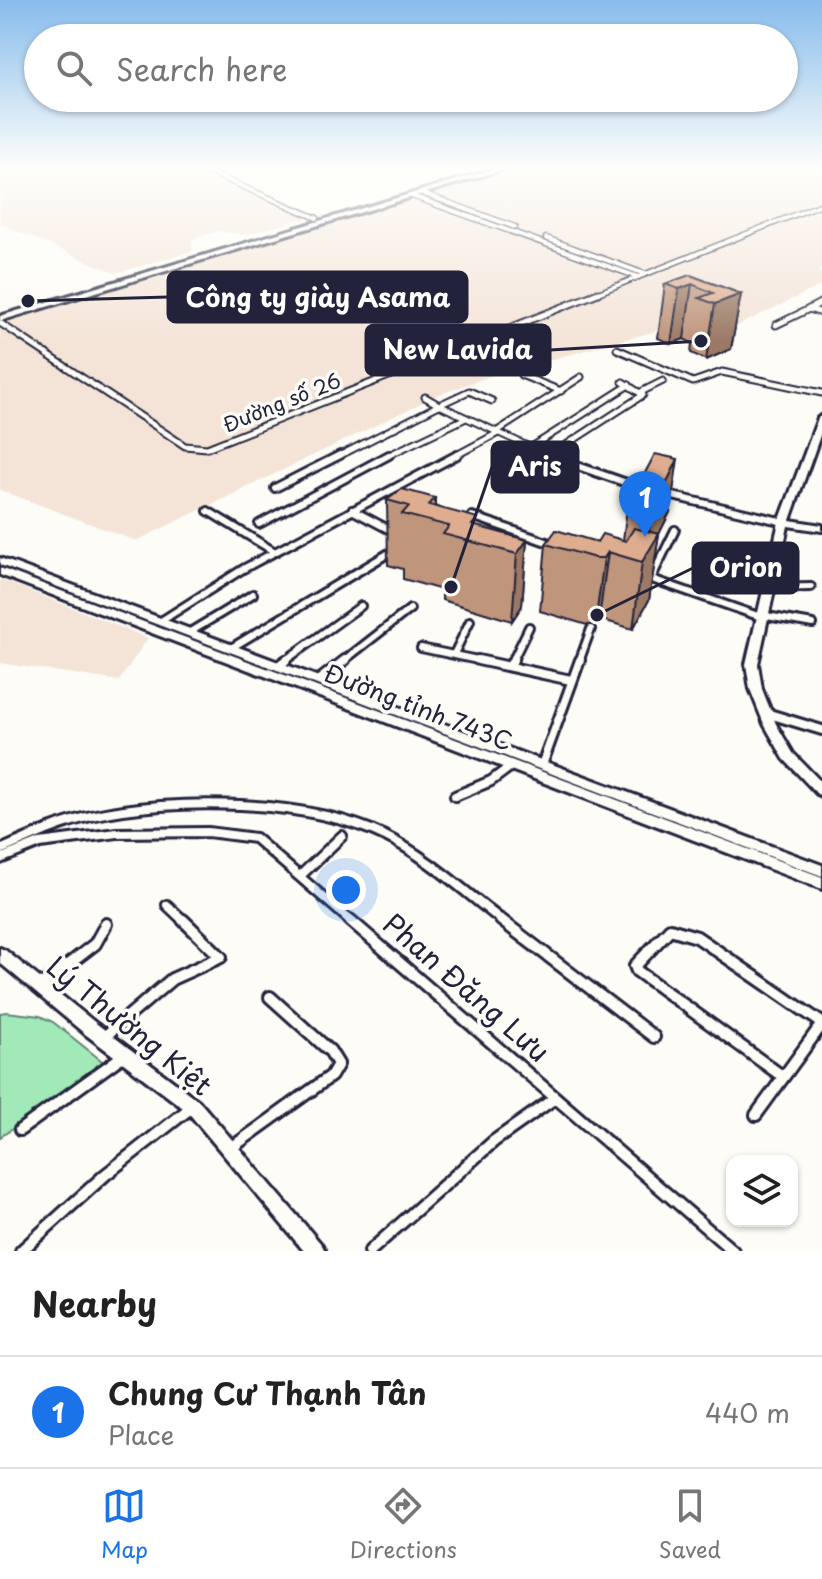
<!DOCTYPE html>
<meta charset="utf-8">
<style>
:root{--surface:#fff;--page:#f6f6f6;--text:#222;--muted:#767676;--line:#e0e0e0;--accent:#1a73e8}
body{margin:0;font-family:"Playpen Sans",sans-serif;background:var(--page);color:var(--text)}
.controls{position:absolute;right:24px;bottom:24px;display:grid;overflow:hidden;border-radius:16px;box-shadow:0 2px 6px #0004}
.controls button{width:72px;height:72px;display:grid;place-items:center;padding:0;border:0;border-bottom:2px solid var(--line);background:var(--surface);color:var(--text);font:40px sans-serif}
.you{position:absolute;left:346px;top:890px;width:28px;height:28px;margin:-20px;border:6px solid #fff;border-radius:50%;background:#1a73e8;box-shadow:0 0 0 12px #1a73e833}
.badge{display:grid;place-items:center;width:52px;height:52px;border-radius:50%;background:var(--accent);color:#fff;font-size:26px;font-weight:700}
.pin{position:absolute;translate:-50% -66px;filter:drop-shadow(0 2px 4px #0008)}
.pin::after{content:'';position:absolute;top:42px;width:28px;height:24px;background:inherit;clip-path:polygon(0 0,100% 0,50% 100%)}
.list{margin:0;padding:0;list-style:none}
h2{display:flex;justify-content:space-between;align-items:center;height:104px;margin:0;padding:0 32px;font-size:34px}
h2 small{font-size:26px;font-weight:400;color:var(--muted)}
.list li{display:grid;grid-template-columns:52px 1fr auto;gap:24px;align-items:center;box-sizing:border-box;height:112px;padding:0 32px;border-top:2px solid var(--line)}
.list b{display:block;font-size:30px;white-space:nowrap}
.list p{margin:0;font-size:26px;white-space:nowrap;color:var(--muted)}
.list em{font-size:26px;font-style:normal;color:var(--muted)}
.icon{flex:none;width:44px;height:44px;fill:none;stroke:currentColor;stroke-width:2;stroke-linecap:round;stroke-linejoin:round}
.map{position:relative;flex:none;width:822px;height:1251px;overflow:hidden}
.search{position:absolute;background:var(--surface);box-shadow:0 2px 6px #0004;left:24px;right:24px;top:24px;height:88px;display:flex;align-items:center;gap:20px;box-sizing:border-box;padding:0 28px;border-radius:44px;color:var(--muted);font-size:30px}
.sheet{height:216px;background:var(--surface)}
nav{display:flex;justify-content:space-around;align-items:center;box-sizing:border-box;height:112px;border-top:2px solid var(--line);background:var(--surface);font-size:22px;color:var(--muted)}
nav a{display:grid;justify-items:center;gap:4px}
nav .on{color:var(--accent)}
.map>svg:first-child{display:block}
.built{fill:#f4e4d8}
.green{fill:#a1e9b7;stroke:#628679;stroke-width:2}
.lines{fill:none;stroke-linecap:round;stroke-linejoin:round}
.street-far4-casing{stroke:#22223b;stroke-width:7}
.street-far3-casing{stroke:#22223b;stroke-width:9}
.street-far2-casing{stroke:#22223b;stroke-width:12}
.street-far1-casing{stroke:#22223b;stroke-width:14}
.street-casing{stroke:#22223b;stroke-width:16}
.secondary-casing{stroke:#22223b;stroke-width:6}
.primary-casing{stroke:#22223b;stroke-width:6}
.street-far4{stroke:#fdfcf7;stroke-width:4}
.street-far3{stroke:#fdfcf7;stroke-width:5}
.street-far2{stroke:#fdfcf7;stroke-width:6}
.street-far1{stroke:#fdfcf7;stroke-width:8}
.street{stroke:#fdfcf7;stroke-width:10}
.secondary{fill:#fdfcf7;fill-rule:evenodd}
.primary{fill:#fdfcf7;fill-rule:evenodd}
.wall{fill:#bf957c;stroke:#22223b;stroke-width:2}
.shaded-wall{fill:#9b7965;stroke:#22223b;stroke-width:2}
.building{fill:#dead90;stroke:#22223b;stroke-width:2}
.labels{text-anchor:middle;stroke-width:7;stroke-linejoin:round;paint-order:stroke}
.far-street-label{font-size:20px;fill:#22223b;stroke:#fdfcf7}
.street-label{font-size:24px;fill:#22223b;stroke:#fdfcf7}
.near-street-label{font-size:28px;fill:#22223b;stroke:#fdfcf7}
.leader{fill:none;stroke:#22223b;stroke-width:3}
.callout-dot{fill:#22223b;stroke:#fdfcf7;stroke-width:3}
.callout{fill:#22223b;stroke:#22223b;stroke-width:3}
.callout-label{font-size:26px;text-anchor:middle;font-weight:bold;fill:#fff}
</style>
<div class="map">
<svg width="822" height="1251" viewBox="0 0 822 1251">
<rect width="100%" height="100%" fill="#fdfcf7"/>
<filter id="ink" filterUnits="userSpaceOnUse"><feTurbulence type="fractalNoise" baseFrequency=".0125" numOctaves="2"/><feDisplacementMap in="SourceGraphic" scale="16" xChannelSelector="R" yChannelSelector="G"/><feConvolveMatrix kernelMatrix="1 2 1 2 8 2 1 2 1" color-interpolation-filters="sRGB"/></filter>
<g filter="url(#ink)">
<!-- built -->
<g class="built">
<polygon points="0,166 189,166 309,217 245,235 218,231 192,239 193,251 116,273 0,224"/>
<polygon points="524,166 822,166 822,269 817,271 822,274 822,285 712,338 678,325 490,376 438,395 136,541 0,490 0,324"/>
<polygon points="0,580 0,579 148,638 119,681 0,663"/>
</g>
<!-- green -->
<polygon class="green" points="6,1012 40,1016 53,1022 107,1065 0,1137 0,1013"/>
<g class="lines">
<defs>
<g id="street-far4">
<polyline points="194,166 317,218"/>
<polyline points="422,193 515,227"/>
<polyline points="412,196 638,277"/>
<polyline points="546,238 645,274"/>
<polyline points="593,295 822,204"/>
</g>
<g id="street-far3">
<polyline points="822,302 809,309 822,313"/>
<polyline points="0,323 185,446 207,448 598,293"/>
<polyline points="776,325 809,309"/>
<polyline points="617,349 693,382 722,372 822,393"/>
<polyline points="521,375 561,391"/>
<polyline points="641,392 663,381"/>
<polyline points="425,397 439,405 469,391 492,401"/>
<polyline points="496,432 581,377"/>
<polyline points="530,448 629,385"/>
<polyline points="549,456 643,395 623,382"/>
<polyline points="337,457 439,405 551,457"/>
<polyline points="385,457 466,418"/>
<polyline points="453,457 498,433"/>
</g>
<g id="street-far2">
<polyline points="546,455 644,489"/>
<polyline points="275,488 340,455"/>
<polyline points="664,494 784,522"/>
<polyline points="352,510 392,531"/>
<polyline points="208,511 275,552"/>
<polyline points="472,516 555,545"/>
<polyline points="259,524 389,455"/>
<polyline points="646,577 761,617"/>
<polyline points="651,579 675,530"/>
<polyline points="770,588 811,587"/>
<polyline points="761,615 813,624"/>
<polyline points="161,621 243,569 457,455"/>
<polyline points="190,632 253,594"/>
<polyline points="231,648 394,550"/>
<polyline points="421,648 487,662"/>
<polyline points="454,654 470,621"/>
<polyline points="283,662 361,606"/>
<polyline points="342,662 410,609"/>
<polyline points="512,662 529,627"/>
<polyline points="579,662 591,629"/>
</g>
<g id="street-far1">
<polyline points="478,660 571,680"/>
<polyline points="278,666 286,660"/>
<polyline points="510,666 513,660"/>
<polyline points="319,680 345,660"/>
<polyline points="766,713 822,730"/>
<polyline points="542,765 580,660"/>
<polyline points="455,796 491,781 511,766"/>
<path d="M0,850c30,-13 60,-27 91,-34 82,-19 218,-17 294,20 43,21 81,57 119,86"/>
<polyline points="0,859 40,843 117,833 208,832 255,838 352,922"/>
<polyline points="300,876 342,836"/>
<polyline points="167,905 185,922"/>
</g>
<g id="street">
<polyline points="350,920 733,1251"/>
<polyline points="501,920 654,1037"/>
<polyline points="39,987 95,944 106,924"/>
<polyline points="104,1037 172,979 221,957 183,920"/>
<polyline points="782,1076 637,971 635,966 670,929 697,937 822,1023"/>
<polyline points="756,1115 822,1024"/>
<polyline points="20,1130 124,1055"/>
<polyline points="231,1148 331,1076 338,1064 330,1051 270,997"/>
<polyline points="21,1251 105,1175 193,1106"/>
<polyline points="370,1251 494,1141 555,1098"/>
</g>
<g id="secondary">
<polygon points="822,415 822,430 790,520 822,525 822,531 788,526 758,664 762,689 776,724 793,753 822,783 822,796 817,794 784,759 764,724 750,689 746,664 779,522 818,418"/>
<polygon points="0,558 822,865 822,876 0,565"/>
<polygon points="0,568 822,877 822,889 0,575"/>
<polygon points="0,948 5,950 97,1024 199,1101 322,1245 325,1251 304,1251 187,1111 85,1034 0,963"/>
</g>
<polygon id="primary" points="504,166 515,166 0,321 0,316"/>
</defs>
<!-- street-far4 casing -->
<use href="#street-far4" class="street-far4-casing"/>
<!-- street-far3 casing -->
<use href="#street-far3" class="street-far3-casing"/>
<!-- street-far2 casing -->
<use href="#street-far2" class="street-far2-casing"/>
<!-- street-far1 casing -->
<use href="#street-far1" class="street-far1-casing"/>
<!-- street casing -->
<use href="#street" class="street-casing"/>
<!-- secondary casing -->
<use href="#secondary" class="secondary-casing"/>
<!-- primary casing -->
<use href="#primary" class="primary-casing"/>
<!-- street-far4 -->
<use href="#street-far4" class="street-far4"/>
<!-- street-far3 -->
<use href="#street-far3" class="street-far3"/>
<!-- street-far2 -->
<use href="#street-far2" class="street-far2"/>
<!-- street-far1 -->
<use href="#street-far1" class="street-far1"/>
<!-- street -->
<use href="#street" class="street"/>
<!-- secondary -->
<use href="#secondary" class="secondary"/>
<!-- primary -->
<use href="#primary" class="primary"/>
</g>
<!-- wall -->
<g class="wall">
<polygon points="690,275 741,294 731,349 706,360 691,353 692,343 684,339 671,344 658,338 665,284"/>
<polygon points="435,498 435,506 478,527 527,540 522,606 512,621 442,600 442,590 403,579 403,569 388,565 387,500"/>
<polygon points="627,507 670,512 659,534 649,600 633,629 599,619 595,625 587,625 540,611 546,544 623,540"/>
</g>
<!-- shaded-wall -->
<g class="shaded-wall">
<polygon points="692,284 684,339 671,344 679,289"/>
<polygon points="741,294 731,349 706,360 715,304"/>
<polygon points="678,459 670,512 658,536 659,534 649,600 633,629 642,562 645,557 652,513"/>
<polygon points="527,540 522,606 512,621 517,554"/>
<polygon points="608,552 599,619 595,625 604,558"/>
</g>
<!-- building -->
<g class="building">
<polygon points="690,275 741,294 715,304 699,298 713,293 692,284 679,289 665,284"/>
<polygon points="655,454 678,459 652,513 627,507"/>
<polygon points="402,489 435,498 429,505 478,518 472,525 527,540 517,554 443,534 449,526 402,514 409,506 387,500"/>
<polygon points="634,528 659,534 642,562 608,552 604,558 595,558 546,544 556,530 597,542 602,534 626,541"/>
</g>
</g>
<!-- sky -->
<linearGradient id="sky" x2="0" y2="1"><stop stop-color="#87bcec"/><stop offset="0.49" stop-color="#fefefb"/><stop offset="1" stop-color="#fefefb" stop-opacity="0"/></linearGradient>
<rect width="822" height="342" fill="url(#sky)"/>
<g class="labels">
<!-- far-street labels -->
<g class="far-street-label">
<text transform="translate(282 403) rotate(-22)" y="7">Đường số 26</text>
</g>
<!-- street labels -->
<g class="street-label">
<text transform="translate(418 708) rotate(21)" y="8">Đường tỉnh 743C</text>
</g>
<!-- near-street labels -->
<g class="near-street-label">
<text transform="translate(466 988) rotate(41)" y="10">Phan Đăng Lưu</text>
<text transform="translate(129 1026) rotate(39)" y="10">Lý Thường Kiệt</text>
</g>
</g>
<!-- callouts -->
<path class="leader" d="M28 301L168 297M701 341L550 350M451 587L492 467M597 615L693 568"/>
<g class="callout-dot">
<circle cx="28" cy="301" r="8"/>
<circle cx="701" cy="341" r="8"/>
<circle cx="451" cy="587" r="8"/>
<circle cx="597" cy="615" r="8"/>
</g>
<g class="callout">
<rect x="168" y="272" width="299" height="50" rx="8"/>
<rect x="366" y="325" width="184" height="50" rx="8"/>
<rect x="492" y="442" width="86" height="50" rx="8"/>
<rect x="693" y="543" width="105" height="50" rx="8"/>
</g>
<g class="callout-label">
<text x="318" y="307">Công ty giày Asama</text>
<text x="458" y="359">New Lavida</text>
<text x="535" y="476">Aris</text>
<text x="746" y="577">Orion</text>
</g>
</svg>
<div class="controls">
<button><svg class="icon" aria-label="layers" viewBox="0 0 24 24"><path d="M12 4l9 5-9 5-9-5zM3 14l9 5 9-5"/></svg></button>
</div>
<div class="you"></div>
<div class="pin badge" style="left:645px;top:537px">1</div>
<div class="search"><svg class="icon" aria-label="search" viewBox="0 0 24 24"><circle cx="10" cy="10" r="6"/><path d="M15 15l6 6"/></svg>Search here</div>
</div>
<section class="sheet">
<h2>Nearby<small></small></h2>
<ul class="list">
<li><span class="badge">1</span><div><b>Chung Cư Thạnh Tân</b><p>Place</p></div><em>440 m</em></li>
</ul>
</section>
<nav>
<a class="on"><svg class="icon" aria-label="map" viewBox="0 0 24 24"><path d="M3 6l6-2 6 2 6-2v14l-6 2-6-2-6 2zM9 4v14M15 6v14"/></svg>Map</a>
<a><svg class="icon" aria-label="directions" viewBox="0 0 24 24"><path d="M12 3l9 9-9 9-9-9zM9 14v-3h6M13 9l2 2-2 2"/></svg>Directions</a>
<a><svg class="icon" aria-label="saved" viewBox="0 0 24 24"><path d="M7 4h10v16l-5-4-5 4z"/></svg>Saved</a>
</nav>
